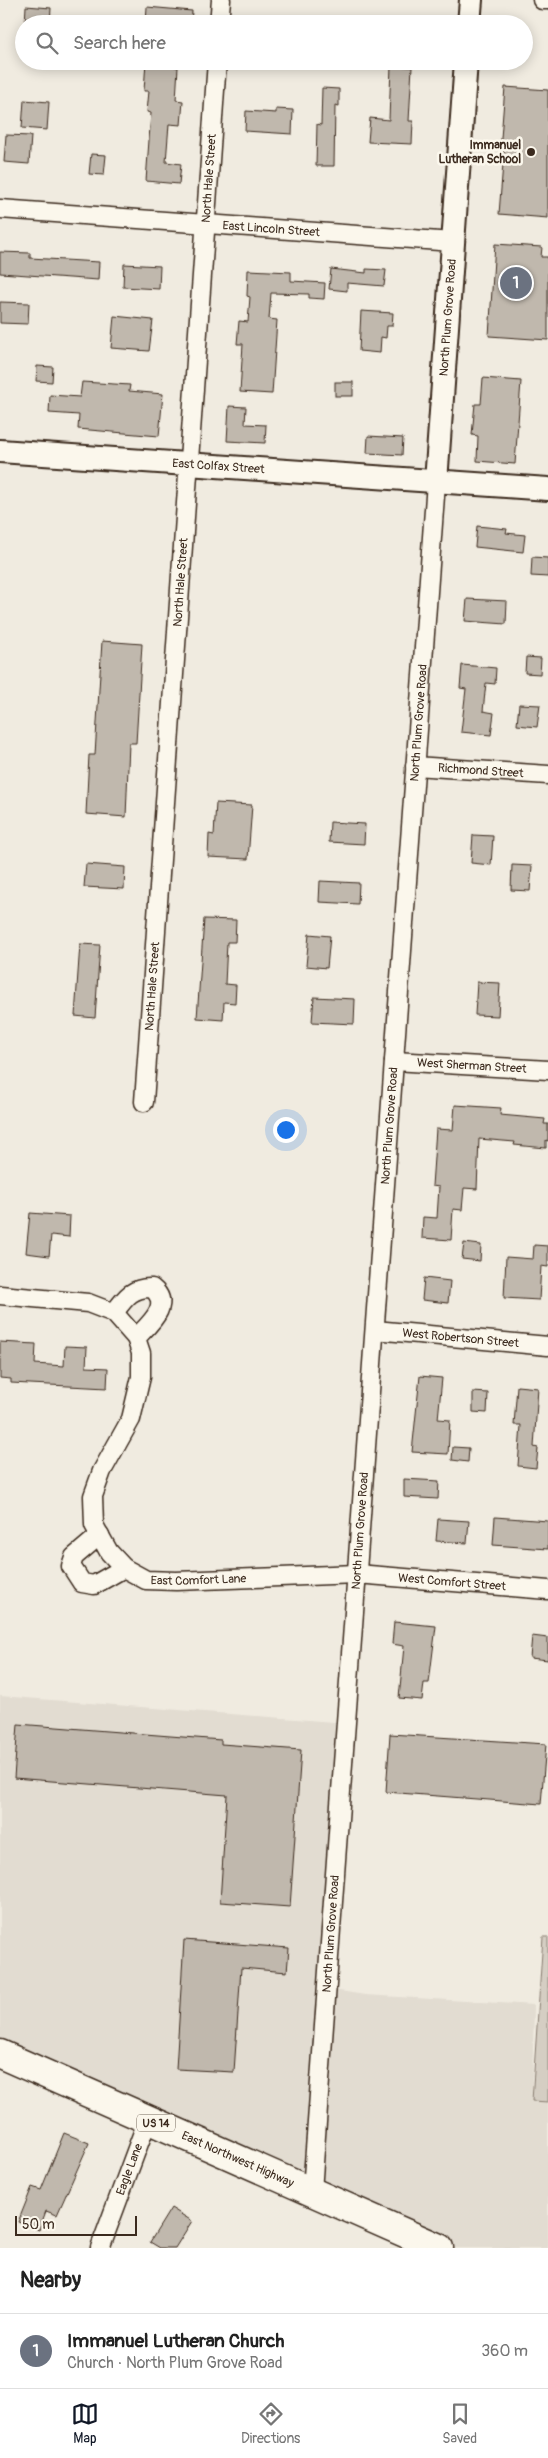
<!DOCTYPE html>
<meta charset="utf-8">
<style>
:root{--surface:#fff;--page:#f6f6f6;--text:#222;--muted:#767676;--line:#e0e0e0;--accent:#111827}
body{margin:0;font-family:Pangolin,sans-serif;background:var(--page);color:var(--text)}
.scale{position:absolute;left:15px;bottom:12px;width:122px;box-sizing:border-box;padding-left:5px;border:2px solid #3b2a1e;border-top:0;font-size:14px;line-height:18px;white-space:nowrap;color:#3b2a1e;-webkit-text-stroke:4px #fbf7ec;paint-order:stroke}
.you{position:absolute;left:285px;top:1129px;width:18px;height:18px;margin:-12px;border:4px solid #fff;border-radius:50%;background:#1a73e8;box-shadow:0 0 0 8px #1a73e833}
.badge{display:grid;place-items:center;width:32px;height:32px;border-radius:50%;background:var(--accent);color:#fff;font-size:16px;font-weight:700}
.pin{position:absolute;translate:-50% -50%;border:2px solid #fff;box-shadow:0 1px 5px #0006}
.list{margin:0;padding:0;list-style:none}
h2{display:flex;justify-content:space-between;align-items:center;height:65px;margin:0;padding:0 20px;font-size:21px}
h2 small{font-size:16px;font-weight:400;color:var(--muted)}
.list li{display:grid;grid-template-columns:32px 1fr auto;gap:15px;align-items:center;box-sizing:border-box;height:75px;padding:0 20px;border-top:1px solid var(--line)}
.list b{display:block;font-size:19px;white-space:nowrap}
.list p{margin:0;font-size:16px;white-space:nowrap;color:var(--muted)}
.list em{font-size:16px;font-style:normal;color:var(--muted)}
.icon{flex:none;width:28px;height:28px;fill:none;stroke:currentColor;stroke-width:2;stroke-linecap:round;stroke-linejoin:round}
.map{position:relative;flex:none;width:548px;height:2248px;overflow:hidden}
.search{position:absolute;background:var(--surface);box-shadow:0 2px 12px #0003;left:15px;right:15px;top:15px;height:55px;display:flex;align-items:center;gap:12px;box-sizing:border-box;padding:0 18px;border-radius:28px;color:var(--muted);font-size:19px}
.sheet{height:140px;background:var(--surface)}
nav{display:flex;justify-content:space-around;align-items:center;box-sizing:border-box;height:70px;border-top:1px solid var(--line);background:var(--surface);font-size:14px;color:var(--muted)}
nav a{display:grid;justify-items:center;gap:2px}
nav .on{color:var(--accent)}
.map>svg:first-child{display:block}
.built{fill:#e2dcd1}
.green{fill:#d5cec3;stroke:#887c70}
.building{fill:#c0b8ad;stroke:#3b2a1e}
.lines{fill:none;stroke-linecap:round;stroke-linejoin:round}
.minor-casing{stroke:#3b2a1e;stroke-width:21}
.tertiary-casing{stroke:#3b2a1e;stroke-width:26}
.primary-casing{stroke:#3b2a1e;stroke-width:31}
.minor{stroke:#fbf7ec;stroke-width:18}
.tertiary{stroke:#fbf7ec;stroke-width:22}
.primary{stroke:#fbf7ec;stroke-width:28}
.poi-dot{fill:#3b2a1e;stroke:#fbf7ec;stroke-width:2}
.labels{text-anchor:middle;stroke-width:5;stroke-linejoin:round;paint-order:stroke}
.shield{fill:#fbf7ec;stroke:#75685c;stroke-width:1}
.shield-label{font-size:11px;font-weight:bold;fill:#3b2a1e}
.poi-label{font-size:12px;font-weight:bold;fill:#3b2a1e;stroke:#fbf7ec;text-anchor:end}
.street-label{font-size:12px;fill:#3b2a1e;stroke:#fbf7ec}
</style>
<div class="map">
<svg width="548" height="2248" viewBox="0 0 548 2248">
<rect width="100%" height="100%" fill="#f0ebe0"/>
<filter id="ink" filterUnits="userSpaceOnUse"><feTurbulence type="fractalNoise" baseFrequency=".02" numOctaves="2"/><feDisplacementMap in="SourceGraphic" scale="10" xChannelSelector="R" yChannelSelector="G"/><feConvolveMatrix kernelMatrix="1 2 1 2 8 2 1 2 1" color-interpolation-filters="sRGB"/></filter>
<g filter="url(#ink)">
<!-- built -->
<polygon class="built" points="0,1696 346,1723 327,1989 365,1995 534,2005 532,2100 548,2102 548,2248 439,2248 0,2054"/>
<!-- green -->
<polygon class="green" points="543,1937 548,1937 548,2102 532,2101"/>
<!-- building -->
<g class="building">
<polygon points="26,6 51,8 50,24 25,24"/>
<polygon points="147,7 192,11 191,24 146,24"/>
<polygon points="146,61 176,61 175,67 178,67 176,100 183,101 181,125 169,124 166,162 181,164 179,184 146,181 151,113 147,112 149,91 144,91"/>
<polygon points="391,66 412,67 409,121 413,121 412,144 368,142 370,118 389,120"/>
<polygon points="505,87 548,90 548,218 499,214 504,151 500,151"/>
<polygon points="322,88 339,89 339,106 335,105 334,166 316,166 317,124 321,125"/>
<polygon points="24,100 49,102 47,130 22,128"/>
<polygon points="276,109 293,110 292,134 245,131 246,111 276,113"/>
<polygon points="6,135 31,136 29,164 4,162"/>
<polygon points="91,154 106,155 104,175 89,174"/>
<polygon points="495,244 542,247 541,257 548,257 548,340 489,336"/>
<polygon points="0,252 30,253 30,258 99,262 98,280 0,273"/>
<polygon points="124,264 160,266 159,289 123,287"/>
<polygon points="331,269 366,273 366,269 386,270 384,286 347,283 347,291 329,289"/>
<polygon points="248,270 291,272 291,281 325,283 324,299 309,298 309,294 271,293 269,319 277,320 272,394 240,392 243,344 237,344 239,321 248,322 250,297 247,296"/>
<polygon points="0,302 29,303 28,324 0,323"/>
<polygon points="361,311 393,313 392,326 387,326 386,338 381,337 380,353 359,351"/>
<polygon points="114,316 153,320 149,351 111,348"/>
<polygon points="37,366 53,367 52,382 36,381"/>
<polygon points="483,378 521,381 515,464 477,461 478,436 472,435 474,414 475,404 481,404"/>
<polygon points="82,382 130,385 129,391 163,394 159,436 78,429 79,415 49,413 50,395 80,397"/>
<rect x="335" y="382" width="18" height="14"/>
<polygon points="229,406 246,407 245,424 266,425 265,443 227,441"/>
<polygon points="368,436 403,438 402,455 367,453"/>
<polygon points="477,526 507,529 506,533 525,535 523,552 475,547"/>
<polygon points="532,557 548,558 548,577 531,576"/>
<polygon points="467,599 507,601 506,624 465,621"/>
<polygon points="102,641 142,644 136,743 129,743 126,817 86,814 89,755 95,755"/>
<polygon points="526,657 541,658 540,674 525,673"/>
<polygon points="462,665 496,668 495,684 486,683 483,711 494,713 491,735 461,732 466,689 460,688"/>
<polygon points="519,704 540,705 537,727 517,725"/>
<polygon points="216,803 252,805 248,859 208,857 209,834 214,835"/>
<polygon points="330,822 365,824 364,844 329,842"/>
<polygon points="473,835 493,836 491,865 471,863"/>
<polygon points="86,864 125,867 124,889 84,887"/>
<polygon points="512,865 532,866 530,891 511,890"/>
<polygon points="320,881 359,883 358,904 319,902"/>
<polygon points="204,919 236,920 235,942 227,942 225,984 236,985 235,1003 224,1002 223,1020 197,1018"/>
<polygon points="309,934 330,936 327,968 306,966"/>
<polygon points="80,944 100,945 95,1018 75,1016"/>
<polygon points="477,982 500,983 498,1016 475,1015"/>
<polygon points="314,997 355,999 354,1024 312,1022"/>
<polygon points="455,1105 501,1108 500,1115 545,1119 544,1124 548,1124 548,1141 546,1140 546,1148 514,1145 515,1142 479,1139 477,1189 464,1188 462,1210 453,1209 451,1240 422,1238 423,1217 437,1218 439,1187 432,1186 436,1129 453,1130"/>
<polygon points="30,1213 70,1216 69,1237 51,1235 49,1256 26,1253"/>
<polygon points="464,1243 481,1245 480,1261 462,1259"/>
<polygon points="534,1245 548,1246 548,1267 541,1266 539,1300 504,1298 506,1257 533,1259"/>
<polygon points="424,1278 450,1281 448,1303 422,1300"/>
<polygon points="0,1342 36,1344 35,1364 64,1366 65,1346 87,1347 86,1367 108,1368 107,1388 11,1383 11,1379 0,1378"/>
<polygon points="420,1376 442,1378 438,1419 450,1420 448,1454 412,1452"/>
<polygon points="517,1386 538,1388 534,1447 538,1448 536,1468 518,1466 521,1425 514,1425"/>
<polygon points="473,1392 488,1393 487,1413 473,1412"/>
<polygon points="453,1447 469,1448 468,1462 452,1460"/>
<polygon points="404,1479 439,1481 438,1499 404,1497"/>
<polygon points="495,1517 548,1521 548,1549 493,1545"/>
<polygon points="438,1519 469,1521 467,1543 436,1541"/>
<polygon points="394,1622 436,1626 429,1683 424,1683 422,1700 399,1698 404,1646 392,1644"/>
<polygon points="532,1636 548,1638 548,1660 530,1658"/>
<polygon points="18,1724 221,1740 221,1744 301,1750 290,1907 220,1902 227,1795 14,1778"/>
<polygon points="390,1734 546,1744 541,1804 386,1792"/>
<polygon points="184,1940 289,1948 287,1972 241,1968 234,2072 176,2069"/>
<polygon points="64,2133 89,2143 57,2215 46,2211 39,2230 18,2222 32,2187 41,2190"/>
<polygon points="171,2208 192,2221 175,2248 160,2248 150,2242"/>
</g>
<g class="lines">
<defs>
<g id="minor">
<polyline points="542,0 548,0"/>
<polyline points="219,24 221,0"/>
<path id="s1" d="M0,209l453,33"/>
<path id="s2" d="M415,766l133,9"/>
<path id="s3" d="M394,1061l154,9"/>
<path id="s4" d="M144,1102l73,-1041"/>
<path id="s5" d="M0,1295l88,8 26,10 22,25 5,15v24l-10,42 -29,52 -9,25 1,29 15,27 15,16 22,12 30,1 181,-7 191,16"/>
<path d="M114,1313c11,-15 18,-26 38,-25 21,17 -3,36 -16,50"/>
<path id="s6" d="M375,1330l173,16"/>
<polyline points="100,1535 74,1557 71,1566 82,1583 94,1585 124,1568"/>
<path id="s7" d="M312,2191l124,-1709"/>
<path id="s8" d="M100,2248l48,-129"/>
</g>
<g id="tertiary">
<polyline points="469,24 471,0"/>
<path id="s9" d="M0,451l548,38"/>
<path id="s10" d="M436,482l30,-421"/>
</g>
<g id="primary">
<path id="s11" d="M0,2054l439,194"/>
</g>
</defs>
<!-- minor casing -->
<use href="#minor" class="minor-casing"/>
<!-- tertiary casing -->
<use href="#tertiary" class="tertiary-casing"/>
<!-- primary casing -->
<use href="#primary" class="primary-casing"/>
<!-- minor -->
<use href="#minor" class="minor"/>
<!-- tertiary -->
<use href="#tertiary" class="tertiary"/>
<!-- primary -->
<use href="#primary" class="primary"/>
</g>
</g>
<!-- markers -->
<circle class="poi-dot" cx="531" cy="152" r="5"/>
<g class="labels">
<!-- shield labels -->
<rect class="shield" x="137" y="2114.5" width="38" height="17" rx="4"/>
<g class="shield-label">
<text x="156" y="2127">US 14</text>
</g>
<!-- poi labels -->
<g class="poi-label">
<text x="521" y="149">Immanuel<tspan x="521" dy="14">Lutheran School</tspan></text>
</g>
<!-- street labels -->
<g class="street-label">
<text dy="4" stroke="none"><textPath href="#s4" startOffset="926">North Hale Street</textPath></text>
<text dy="4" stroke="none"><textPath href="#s1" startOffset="272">East Lincoln Street</textPath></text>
<text dy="4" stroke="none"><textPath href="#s10" startOffset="165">North Plum Grove Road</textPath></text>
<text dy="4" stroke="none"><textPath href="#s9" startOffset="219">East Colfax Street</textPath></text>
<text dy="4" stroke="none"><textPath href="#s4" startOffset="521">North Hale Street</textPath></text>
<text dy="4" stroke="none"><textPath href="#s7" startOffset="1472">North Plum Grove Road</textPath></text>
<text dy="4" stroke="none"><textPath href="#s2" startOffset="66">Richmond Street</textPath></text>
<text dy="4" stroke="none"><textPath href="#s4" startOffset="116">North Hale Street</textPath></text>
<text dy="4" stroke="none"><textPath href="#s3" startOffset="78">West Sherman Street</textPath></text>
<text dy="4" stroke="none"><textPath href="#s7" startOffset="1068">North Plum Grove Road</textPath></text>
<text dy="4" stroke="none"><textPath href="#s6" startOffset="86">West Robertson Street</textPath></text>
<text dy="4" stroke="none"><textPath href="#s7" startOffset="662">North Plum Grove Road</textPath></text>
<text dy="4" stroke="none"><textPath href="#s5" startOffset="478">East Comfort Lane</textPath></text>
<text dy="4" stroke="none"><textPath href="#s5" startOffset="732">West Comfort Street</textPath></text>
<text dy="4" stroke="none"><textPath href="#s7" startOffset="258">North Plum Grove Road</textPath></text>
<text dy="4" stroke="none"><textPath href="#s11" startOffset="260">East Northwest Highway</textPath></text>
<text dy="4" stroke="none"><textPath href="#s8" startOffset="84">Eagle Lane</textPath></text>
</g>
</g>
</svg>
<div class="scale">50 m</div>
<div class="you"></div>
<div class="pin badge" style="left:516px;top:283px;background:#6b7280">1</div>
<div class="search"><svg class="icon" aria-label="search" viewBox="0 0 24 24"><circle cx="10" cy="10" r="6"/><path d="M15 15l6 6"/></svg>Search here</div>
</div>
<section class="sheet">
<h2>Nearby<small></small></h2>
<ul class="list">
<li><span class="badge" style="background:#6b7280">1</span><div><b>Immanuel Lutheran Church</b><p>Church · North Plum Grove Road</p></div><em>360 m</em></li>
</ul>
</section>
<nav>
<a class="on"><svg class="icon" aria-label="map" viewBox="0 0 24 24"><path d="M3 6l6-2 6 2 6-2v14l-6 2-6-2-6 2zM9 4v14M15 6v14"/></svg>Map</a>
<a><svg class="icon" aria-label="directions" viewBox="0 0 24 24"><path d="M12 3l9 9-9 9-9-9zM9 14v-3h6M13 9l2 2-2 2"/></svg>Directions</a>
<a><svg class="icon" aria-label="saved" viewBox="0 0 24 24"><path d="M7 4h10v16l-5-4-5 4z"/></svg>Saved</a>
</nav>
